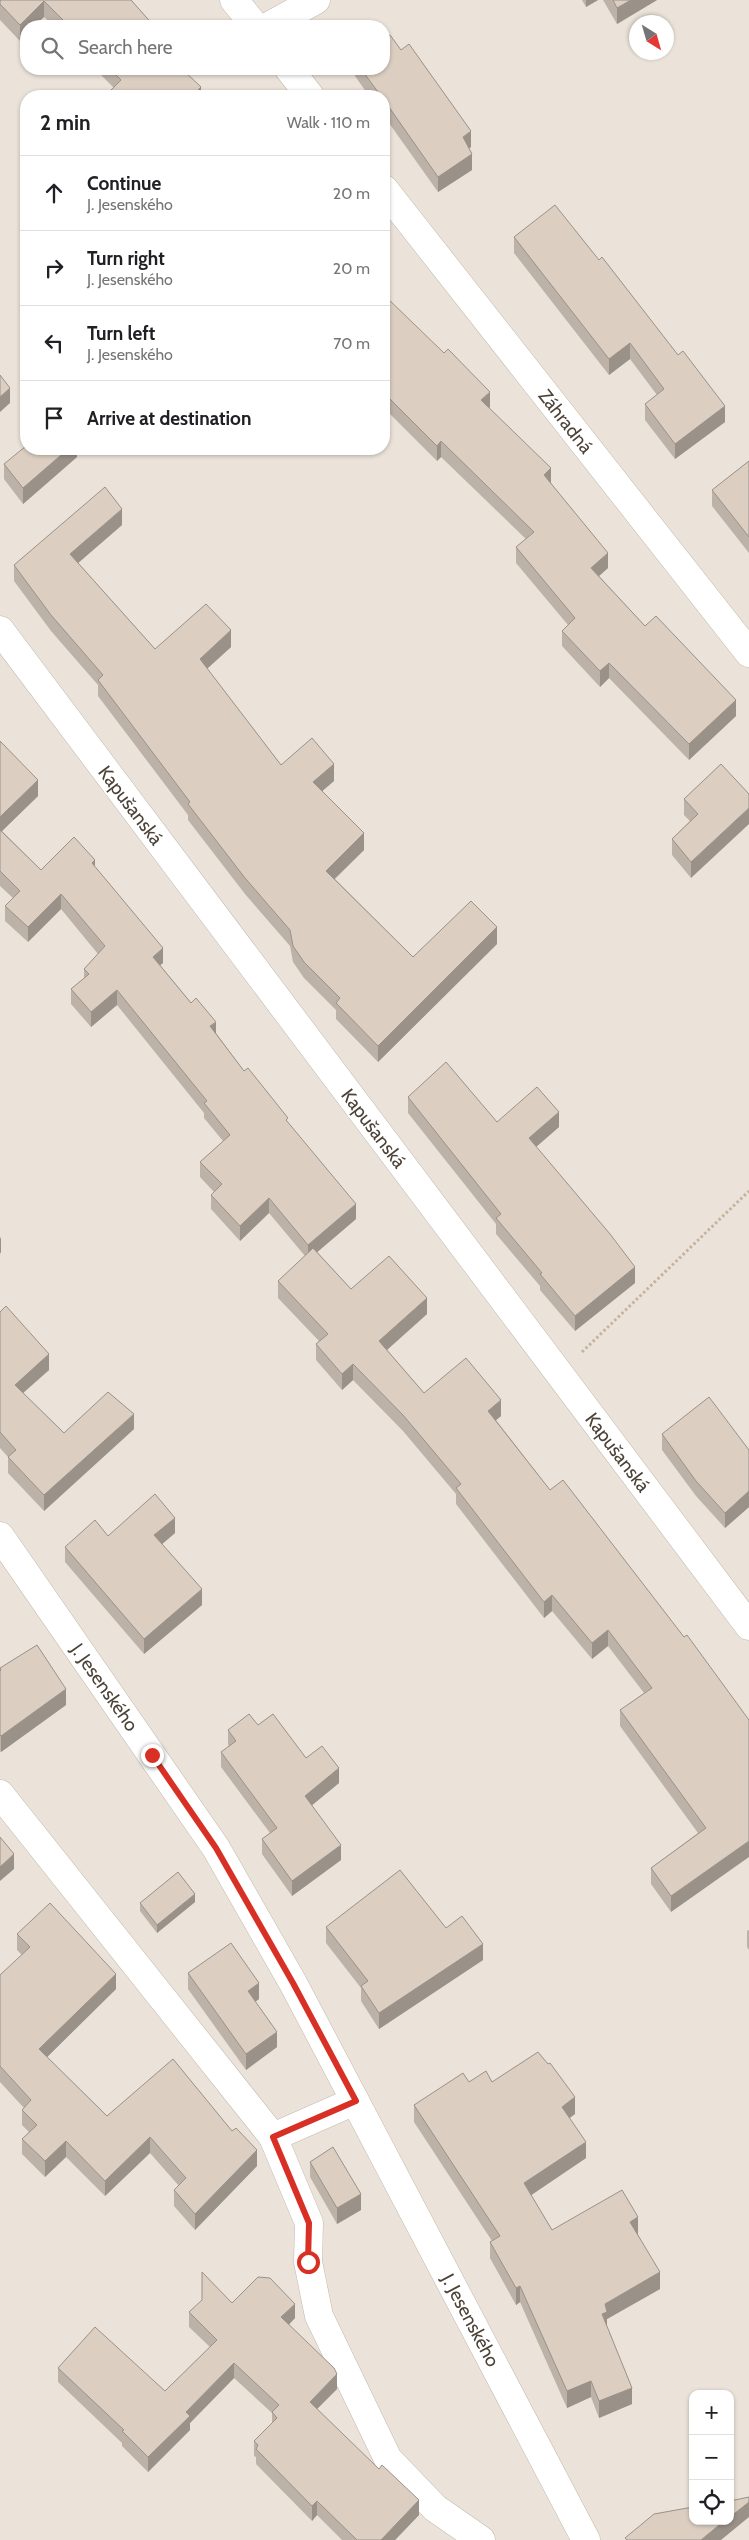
<!DOCTYPE html>
<meta charset="utf-8">
<style>
:root{--surface:#fff;--page:#f6f6f6;--text:#202124;--muted:#757577;--line:#e0e0e0}
body{margin:0;font-family:Cabin,sans-serif;background:var(--page);color:var(--text)}
.controls{position:absolute;right:15px;bottom:15px;display:grid;overflow:hidden;border-radius:10px;box-shadow:0 1px 4px #0004}
.controls button{width:45px;height:45px;display:grid;place-items:center;padding:0;border:0;border-bottom:1px solid var(--line);background:var(--surface);color:var(--text);font:25px sans-serif}
.compass{position:absolute;left:629px;top:15px;width:45px;height:45px;border-radius:50%;background:var(--surface);box-shadow:0 1px 4px #0004;rotate:143deg}
.stop{position:absolute;width:15px;height:15px;margin:-11px;border:4px solid #d93025;border-radius:50%;background:#fff}
.stop.end{background:#d93025;border-color:#fff;box-shadow:0 1px 5px #0008}
.list{margin:0;padding:0;list-style:none}
h2{display:flex;justify-content:space-between;align-items:center;height:65px;margin:0;padding:0 20px;font-size:21px}
h2 small{font-size:16px;font-weight:400;color:var(--muted)}
.list li{display:grid;grid-template-columns:32px 1fr auto;gap:15px;align-items:center;box-sizing:border-box;height:75px;padding:0 20px;border-top:1px solid var(--line)}
.list b{display:block;font-size:19px;white-space:nowrap}
.list p{margin:0;font-size:16px;white-space:nowrap;color:var(--muted)}
.list em{font-size:16px;font-style:normal;color:var(--muted)}
.icon{flex:none;width:28px;height:28px;fill:none;stroke:currentColor;stroke-width:2;stroke-linecap:round;stroke-linejoin:round}
.map{position:relative;flex:none;width:749px;height:2540px;overflow:hidden}
.search{position:absolute;background:var(--surface);box-shadow:0 1px 4px #0004;left:20px;top:20px;width:370px;height:55px;display:flex;align-items:center;gap:12px;box-sizing:border-box;padding:0 18px;border-radius:20px;color:var(--muted);font-size:19px}
.panel{position:absolute;background:var(--surface);box-shadow:0 1px 4px #0004;left:20px;top:90px;width:370px;height:365px;border-radius:20px}
.map>svg:first-child{display:block}
.residential{fill:#ebe3d9;fill-rule:evenodd}
.lines{fill:none;stroke-linecap:round;stroke-linejoin:round}
.street-casing{stroke:#c3b9ac;stroke-width:29}
.path{stroke:#c6b39c;stroke-width:3;stroke-dasharray:2.5 2.5;stroke-linecap:butt}
.street{stroke:#fff;stroke-width:28}
.wall{fill:#bdb2a7}
.shaded-wall{fill:#9a9188}
.building{fill:#dccfc2;stroke:#9a9188}
.route{stroke:#d93025;stroke-width:6}
.labels{text-anchor:middle;stroke-width:4;stroke-linejoin:round;paint-order:stroke}
.street-label{font-size:19px;fill:#4c4238;stroke:#fff}
</style>
<div class="map">
<svg width="749" height="2540" viewBox="0 0 749 2540">
<rect width="100%" height="100%" fill="#f7f2eb"/>
<!-- residential -->
<path class="residential" d="M0,0h749v2540h-749zM636,22h30v30h-30zM26,26h358v43h-358zM26,96h358v353h-358zM693,2394h37v127h-37z"/>
<g class="lines">
<defs>
<g id="street">
<polyline points="234,0 255,26"/>
<polyline points="269,26 316,0"/>
<polyline points="289,69 310,96"/>
<polyline points="384,189 749,653"/>
<polyline points="0,630 749,1626"/>
<polyline points="0,1536 216,1848 293,1983 586,2540"/>
<polyline points="0,1794 273,2137 355,2101"/>
<polyline points="273,2137 309,2223 308,2262 319,2316 388,2459 435,2508 481,2540"/>
</g>
</defs>
<!-- street casing -->
<use href="#street" class="street-casing"/>
<!-- path -->
<polyline class="path" points="582,1352 749,1191"/>
<!-- street -->
<use href="#street" class="street"/>
</g>
<!-- wall -->
<g class="wall">
<polygon points="131,0 154,26 54,26 44,17 34,26 26,26 20,41 0,20 0,1"/>
<polygon points="582,0 598,0 586,7"/>
<polygon points="603,0 657,0 617,24"/>
<polygon points="95,69 182,69 201,96 111,96 111,90 114,88"/>
<polygon points="355,69 384,69 471,147 469,148 472,170 438,192 384,116 384,96 369,96 355,76"/>
<polygon points="514,237 725,422 675,459 645,420 645,404 657,395 630,359 609,375 514,253"/>
<polygon points="384,295 490,407 489,408 551,483 608,568 599,576 645,626 736,716 689,760 609,678 600,687 562,646 562,631 568,625 516,563 516,547 526,539 441,457 437,461 384,408"/>
<polygon points="77,449 77,457 23,504 4,479 4,464"/>
<polygon points="749,461 749,553 712,506 712,490"/>
<polygon points="122,525 78,563 155,649 231,647 207,669 281,765 334,781 322,791 364,850 335,879 413,957 497,944 378,1062 336,1019 336,1010 304,978 293,962 290,946 245,894 188,820 188,815 98,696 98,685 51,631 14,581 14,565"/>
<polygon points="0,741 38,796 2,831 41,870 95,867 163,963 160,965 216,1033 244,1071 288,1123 356,1219 317,1252 351,1289 427,1314 387,1350 424,1393 501,1416 496,1420 550,1490 749,1720 671,1912 651,1884 651,1868 698,1833 620,1726 620,1710 644,1693 608,1646 592,1659 552,1611 544,1618 456,1504 456,1494 403,1431 353,1380 342,1390 316,1360 316,1344 319,1341 278,1298 278,1281 305,1256 269,1213 240,1241 211,1209 211,1195 214,1192 200,1177 200,1162 223,1141 204,1118 204,1113 117,1005 91,1027 71,1004 71,989 84,978 84,969 98,954 61,909 28,942 5,921 5,906 13,898 0,886"/>
<polygon points="721,764 691,878 672,855 672,839 690,821 684,815 684,799"/>
<polygon points="408,1097 497,1122 559,1127 536,1147 635,1283 575,1331 540,1290 540,1286 496,1234 496,1224 408,1113"/>
<polygon points="0,1312 49,1370 23,1393 64,1433 134,1429 44,1511 8,1473 8,1457 0,1448"/>
<polygon points="662,1434 749,1450 749,1507 725,1528 696,1496 662,1450"/>
<polygon points="175,1533 162,1544 202,1605 144,1654 65,1562 65,1547 108,1536"/>
<polygon points="0,1668 66,1705 1,1752 0,1751"/>
<polygon points="258,1725 306,1758 339,1783 312,1805 341,1860 292,1896 262,1854 262,1839 270,1833 221,1767 221,1752 229,1746 228,1745 228,1730"/>
<polygon points="195,1902 157,1933 140,1911 140,1903"/>
<polygon points="326,1927 446,1928 483,1960 379,2029 361,2001 361,1988 326,1943"/>
<polygon points="749,1930 749,1950 747,1947 747,1931"/>
<polygon points="17,1934 116,1989 47,2057 107,2116 257,2166 195,2230 174,2206 174,2190 179,2186 150,2153 105,2196 66,2157 45,2177 22,2154 22,2139 29,2132 22,2125 22,2110 24,2108 0,2082 0,1975 22,1955 17,1950"/>
<polygon points="188,1973 259,1999 255,2002 277,2047 246,2070 188,1989"/>
<polygon points="469,2082 492,2082 575,2114 569,2118 586,2158 531,2195 552,2230 638,2234 660,2289 607,2319 607,2328 632,2404 599,2418 591,2397 567,2408 520,2302 516,2305 490,2258 490,2242 492,2241 414,2122 414,2105"/>
<polygon points="310,2162 361,2210 337,2224 310,2177"/>
<polygon points="232,2303 295,2318 289,2325 337,2389 317,2409 419,2515 395,2540 342,2540 317,2515 312,2521 256,2464 256,2457 254,2456 254,2441 272,2423 272,2413 234,2378 190,2423 190,2430 148,2472 122,2446 122,2443 58,2382 58,2368 165,2391 210,2347 189,2327 189,2312"/>
</g>
<!-- shaded-wall -->
<g class="shaded-wall">
<polygon points="586,0 598,0 586,7"/>
<polygon points="631,0 657,0 617,24 617,8"/>
<polygon points="44,1 44,17 34,26 26,26 26,34 20,41 20,25"/>
<polygon points="201,87 201,96 196,92"/>
<polygon points="471,131 471,147 463,153 463,137"/>
<polygon points="472,154 472,170 438,192 438,177"/>
<polygon points="630,343 630,359 609,375 609,359"/>
<polygon points="10,388 10,403 0,412 0,397"/>
<polygon points="490,392 490,407 481,416 481,400"/>
<polygon points="725,406 725,422 675,459 675,444"/>
<polygon points="441,441 441,457 437,461 437,446"/>
<polygon points="68,449 77,449 77,457 23,504 23,488"/>
<polygon points="551,468 551,483 544,475"/>
<polygon points="122,509 122,525 70,570 70,554"/>
<polygon points="608,553 608,568 591,583 591,568"/>
<polygon points="231,630 231,647 200,675 200,659"/>
<polygon points="609,663 609,678 600,687 600,671"/>
<polygon points="736,700 736,716 689,760 689,744"/>
<polygon points="334,764 334,781 313,799 313,782"/>
<polygon points="38,780 38,796 0,833 0,817"/>
<polygon points="749,808 749,824 691,878 691,862"/>
<polygon points="364,833 364,850 326,887 326,871"/>
<polygon points="95,860 95,875 92,863"/>
<polygon points="61,894 61,909 28,942 28,927"/>
<polygon points="497,927 497,944 378,1062 378,1046"/>
<polygon points="163,948 163,963 153,971 153,957"/>
<polygon points="117,990 117,1005 91,1027 91,1012"/>
<polygon points="216,1022 216,1037 210,1026"/>
<polygon points="559,1112 559,1127 529,1153 529,1138"/>
<polygon points="269,1198 269,1213 240,1241 240,1226"/>
<polygon points="356,1204 356,1219 308,1260 308,1245"/>
<polygon points="1,1237 1,1252 0,1254 0,1239"/>
<polygon points="635,1267 635,1283 575,1331 575,1316"/>
<polygon points="427,1298 427,1314 379,1357 379,1341"/>
<polygon points="49,1354 49,1370 15,1400 15,1385"/>
<polygon points="353,1364 353,1380 342,1390 342,1374"/>
<polygon points="501,1400 501,1416 488,1427 488,1411"/>
<polygon points="134,1414 134,1429 44,1511 44,1495"/>
<polygon points="749,1491 749,1507 725,1528 725,1513"/>
<polygon points="175,1518 175,1533 154,1551 154,1535"/>
<polygon points="202,1589 202,1605 144,1654 144,1639"/>
<polygon points="552,1595 552,1611 544,1618 544,1602"/>
<polygon points="608,1630 608,1646 592,1659 592,1643"/>
<polygon points="66,1689 66,1705 1,1752 1,1736"/>
<polygon points="339,1768 339,1783 305,1811 305,1796"/>
<polygon points="749,1841 749,1857 671,1912 671,1896"/>
<polygon points="341,1845 341,1860 292,1896 292,1881"/>
<polygon points="14,1854 14,1869 0,1881 0,1867"/>
<polygon points="195,1894 195,1902 157,1933 157,1925"/>
<polygon points="483,1944 483,1960 379,2029 379,2013"/>
<polygon points="116,1974 116,1989 39,2065 39,2049"/>
<polygon points="259,1983 259,1999 248,2007 248,1991"/>
<polygon points="277,2032 277,2047 246,2070 246,2054"/>
<polygon points="575,2097 575,2114 562,2124 562,2107"/>
<polygon points="150,2137 150,2153 105,2196 105,2181"/>
<polygon points="66,2141 66,2157 45,2177 45,2161"/>
<polygon points="586,2142 586,2158 524,2200 524,2183"/>
<polygon points="257,2150 257,2166 195,2230 195,2214"/>
<polygon points="361,2194 361,2210 337,2224 337,2208"/>
<polygon points="638,2217 638,2234 630,2238 630,2222"/>
<polygon points="660,2272 660,2289 607,2319 607,2329 602,2314 605,2304"/>
<polygon points="520,2286 520,2302 516,2305 516,2288"/>
<polygon points="295,2304 295,2318 281,2332 281,2317"/>
<polygon points="234,2363 234,2378 190,2423 190,2430 148,2472 148,2457 186,2412"/>
<polygon points="337,2374 337,2389 310,2416 310,2402"/>
<polygon points="591,2381 591,2397 567,2408 567,2391"/>
<polygon points="632,2388 632,2404 599,2418 599,2401"/>
<polygon points="419,2500 419,2515 395,2540 381,2540"/>
<polygon points="317,2501 317,2515 312,2521 312,2506"/>
<polygon points="749,2502 749,2517 721,2540 701,2540 724,2521 730,2521 730,2517"/>
</g>
<!-- building -->
<g class="building">
<polygon points="1,0 131,0 154,26 69,26 44,1 20,25 0,4 0,1"/>
<polygon points="613,0 631,0 617,8"/>
<polygon points="390,35 401,50 409,44 471,131 463,137 472,154 438,177 384,100 384,96 381,96 361,69 384,69 384,39"/>
<polygon points="110,69 182,69 201,87 196,92 200,96 117,96 111,90 121,80"/>
<polygon points="555,205 599,260 602,257 678,355 683,351 725,406 675,444 645,404 664,389 630,343 609,359 514,237"/>
<polygon points="384,295 444,353 448,349 490,392 481,400 551,468 544,475 608,553 591,568 645,626 656,616 736,700 689,744 609,663 600,671 562,631 575,618 516,547 534,532 441,441 437,446 384,393"/>
<polygon points="0,375 10,388 0,397"/>
<polygon points="26,446 26,449 68,449 23,488 4,464"/>
<polygon points="749,461 749,537 712,490"/>
<polygon points="105,487 122,509 70,554 155,649 206,604 231,630 200,659 281,765 312,738 334,764 313,782 364,833 326,871 413,957 471,901 497,927 378,1046 336,1003 340,998 304,962 293,946 290,930 245,878 188,804 190,802 98,680 103,675 51,615 14,565"/>
<polygon points="0,741 38,780 0,817"/>
<polygon points="721,764 749,794 749,808 691,862 672,839 698,814 684,799"/>
<polygon points="0,830 41,870 74,837 95,860 92,863 163,948 153,957 191,1003 196,998 216,1022 210,1026 244,1071 248,1068 288,1118 286,1120 356,1204 308,1245 269,1198 240,1226 211,1195 222,1184 200,1162 230,1135 204,1103 207,1101 117,990 91,1012 71,989 89,974 84,969 105,946 61,894 28,927 5,906 20,891 0,871"/>
<polygon points="446,1062 497,1122 537,1087 559,1112 529,1138 610,1234 635,1267 575,1316 540,1274 542,1273 496,1218 501,1214 408,1097"/>
<polygon points="313,1248 351,1289 389,1256 427,1298 379,1341 424,1393 466,1358 501,1400 488,1411 550,1490 563,1480 684,1637 687,1635 749,1720 749,1841 671,1896 651,1868 706,1828 620,1710 652,1688 608,1630 592,1643 552,1595 544,1602 456,1488 461,1484 403,1415 353,1364 342,1374 316,1344 328,1334 278,1281"/>
<polygon points="6,1306 49,1354 15,1385 64,1433 108,1392 134,1414 44,1495 8,1457 16,1450 0,1432 0,1312"/>
<polygon points="709,1397 749,1450 749,1491 725,1513 696,1481 662,1434"/>
<polygon points="155,1494 175,1518 154,1535 202,1589 144,1639 65,1547 95,1520 108,1536"/>
<polygon points="37,1645 66,1689 1,1736 0,1735 0,1671 1,1670 0,1668"/>
<polygon points="249,1714 258,1725 273,1714 306,1758 322,1746 339,1768 305,1796 341,1845 292,1881 262,1839 277,1828 221,1752 236,1741 228,1730"/>
<polygon points="0,1837 14,1854 0,1867"/>
<polygon points="400,1870 446,1928 462,1916 483,1944 379,2013 361,1986 368,1981 326,1927"/>
<polygon points="178,1872 195,1894 157,1925 140,1903"/>
<polygon points="50,1903 116,1974 39,2049 107,2116 173,2059 232,2131 236,2128 257,2150 195,2214 174,2190 186,2178 150,2137 105,2181 66,2141 45,2161 22,2139 37,2125 22,2110 31,2100 0,2066 0,1975 30,1947 17,1934"/>
<polygon points="231,1943 259,1983 248,1991 277,2032 246,2054 188,1973"/>
<polygon points="538,2052 548,2064 550,2063 575,2097 562,2107 586,2142 524,2183 552,2230 622,2190 638,2217 630,2222 660,2272 605,2304 607,2312 602,2314 632,2388 599,2401 591,2381 567,2391 520,2286 516,2288 490,2242 500,2236 414,2105 463,2073 469,2082 486,2071 492,2082"/>
<polygon points="333,2147 361,2194 337,2208 310,2162"/>
<polygon points="202,2272 232,2303 258,2277 270,2278 295,2304 281,2317 334,2368 337,2374 310,2402 379,2469 382,2465 419,2500 381,2540 357,2540 317,2501 312,2506 256,2449 258,2445 254,2441 277,2418 272,2412 279,2405 234,2363 186,2412 190,2416 148,2457 122,2431 124,2430 58,2368 95,2327 165,2391 217,2340 189,2312 202,2300"/>
<polygon points="749,2497 749,2502 730,2517 730,2501"/>
<polygon points="693,2507 693,2521 724,2521 701,2540 627,2540 625,2538 654,2514"/>
</g>
<g class="lines">
<!-- route -->
<polyline class="route" points="152,1755 216,1848 293,1983 356,2101 273,2137 309,2223 308,2262"/>
</g>
<g class="labels">
<!-- street labels -->
<g class="street-label">
<text transform="translate(566 421) rotate(52)" y="7">Záhradná</text>
<text transform="translate(131 805) rotate(53)" y="7">Kapušanská</text>
<text transform="translate(374 1128) rotate(53)" y="7">Kapušanská</text>
<text transform="translate(618 1452) rotate(53)" y="7">Kapušanská</text>
<text transform="translate(105 1687) rotate(55)" y="7">J. Jesenského</text>
<text transform="translate(471 2320) rotate(62)" y="7">J. Jesenského</text>
</g>
</g>
</svg>
<div class="controls">
<button>+</button>
<button>−</button>
<button><svg class="icon" aria-label="locate" viewBox="0 0 24 24"><circle cx="12" cy="12" r="6"/><path d="M12 2v4M12 18v4M2 12h4M18 12h4"/></svg></button>
</div>
<svg class="compass" viewBox="-18 -18 36 36"><path d="M0-13l5 13h-10z" fill="#e53935"/><path d="M0 13l5-13h-10z" fill="#757577"/></svg>
<div class="stop" style="left:308px;top:2262px"></div>
<div class="stop end" style="left:152px;top:1755px"></div>
<div class="search"><svg class="icon" aria-label="search" viewBox="0 0 24 24"><circle cx="10" cy="10" r="6"/><path d="M15 15l6 6"/></svg>Search here</div>
<section class="panel">
<h2>2 min<small>Walk · 110 m</small></h2>
<ul class="list">
<li><svg class="icon" aria-label="ahead" viewBox="0 0 24 24"><path d="M12 20V5M6 11l6-6 6 6"/></svg><div><b>Continue</b><p>J. Jesenského</p></div><em>20 m</em></li>
<li><svg class="icon" aria-label="right" viewBox="0 0 24 24"><path d="M7 20v-9h11M14 6l5 5-5 5"/></svg><div><b>Turn right</b><p>J. Jesenského</p></div><em>20 m</em></li>
<li><svg class="icon" aria-label="left" viewBox="0 0 24 24"><path d="M17 20v-9H6M10 6l-5 5 5 5"/></svg><div><b>Turn left</b><p>J. Jesenského</p></div><em>70 m</em></li>
<li><svg class="icon" aria-label="arrive" viewBox="0 0 24 24"><path d="M6 21V4h12l-3 4 3 4H6"/></svg><div><b>Arrive at destination</b></div></li>
</ul>
</section>
</div>
